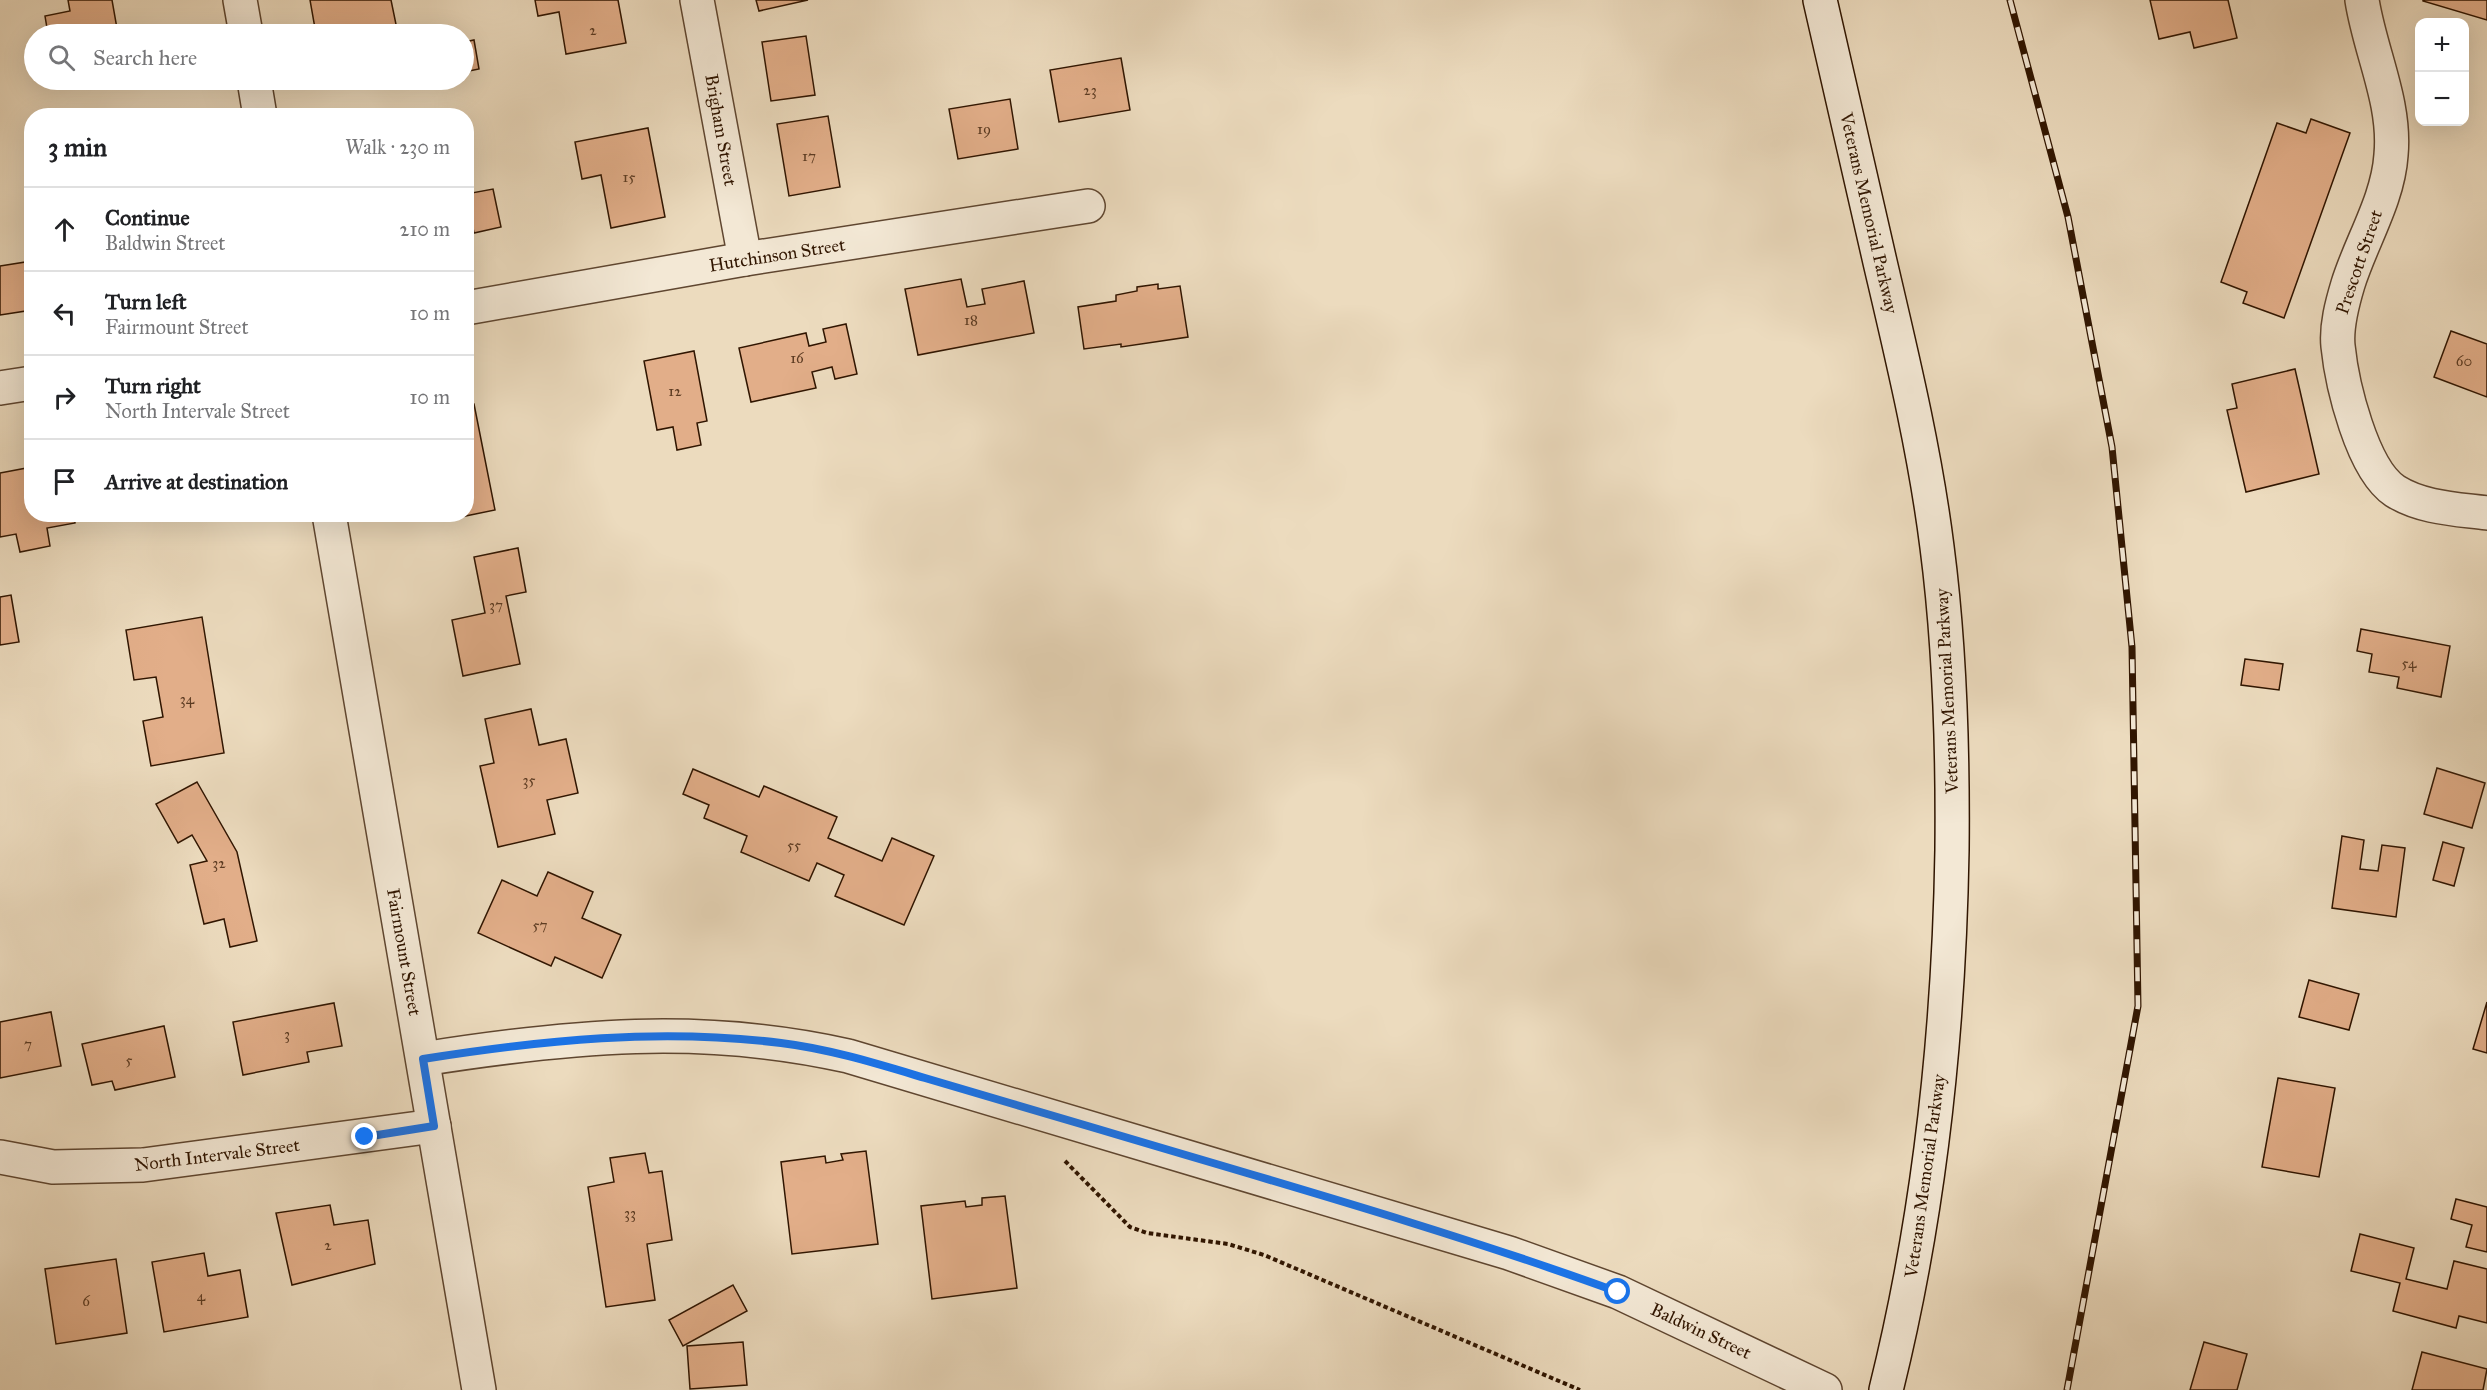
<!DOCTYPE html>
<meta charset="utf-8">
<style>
:root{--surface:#fff;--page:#f6f6f6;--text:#202124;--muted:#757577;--line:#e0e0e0}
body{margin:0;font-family:"IM FELL Great Primer",serif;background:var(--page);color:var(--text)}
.controls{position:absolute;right:18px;top:18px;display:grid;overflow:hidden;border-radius:12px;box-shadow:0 6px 24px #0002}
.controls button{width:54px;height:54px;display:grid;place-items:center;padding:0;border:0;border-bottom:2px solid var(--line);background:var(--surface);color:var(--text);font:30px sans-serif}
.stop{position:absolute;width:18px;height:18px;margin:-14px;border:4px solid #1a73e8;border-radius:50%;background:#fff}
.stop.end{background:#1a73e8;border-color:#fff;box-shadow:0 2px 6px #0008}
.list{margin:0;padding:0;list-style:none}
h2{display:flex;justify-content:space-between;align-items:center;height:78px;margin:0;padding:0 24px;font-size:26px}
h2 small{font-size:20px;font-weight:400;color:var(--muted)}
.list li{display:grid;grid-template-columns:39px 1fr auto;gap:18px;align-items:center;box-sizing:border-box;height:84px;padding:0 24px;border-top:2px solid var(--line)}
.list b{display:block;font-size:22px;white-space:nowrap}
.list p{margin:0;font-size:20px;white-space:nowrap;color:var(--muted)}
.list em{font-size:20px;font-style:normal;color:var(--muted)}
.icon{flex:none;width:33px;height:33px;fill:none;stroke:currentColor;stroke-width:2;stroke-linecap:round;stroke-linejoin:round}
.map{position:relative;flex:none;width:2487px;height:1390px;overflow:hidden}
.search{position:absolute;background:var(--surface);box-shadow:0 6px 24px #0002;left:24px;top:24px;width:450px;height:66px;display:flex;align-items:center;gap:15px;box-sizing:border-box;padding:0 21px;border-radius:33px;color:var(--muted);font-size:22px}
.panel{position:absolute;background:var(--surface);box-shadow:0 6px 24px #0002;left:24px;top:108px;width:450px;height:414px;border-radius:24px}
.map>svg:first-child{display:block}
.building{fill:#e2ae89;stroke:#301500;stroke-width:1.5}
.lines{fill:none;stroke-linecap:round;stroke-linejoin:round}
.minor-casing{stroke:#5f4630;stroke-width:36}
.secondary-casing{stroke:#301500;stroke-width:36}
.path{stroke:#301500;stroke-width:4;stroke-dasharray:4.5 3;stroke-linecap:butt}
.minor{stroke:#f3e8d5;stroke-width:33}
.secondary{stroke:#f3e8d5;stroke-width:33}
.rail-casing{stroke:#301500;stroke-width:7}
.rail{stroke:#f3e8d5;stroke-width:4.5;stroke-dasharray:14;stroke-linecap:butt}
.route{stroke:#1a73e8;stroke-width:8}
.labels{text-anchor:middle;stroke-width:6;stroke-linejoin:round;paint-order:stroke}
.number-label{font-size:15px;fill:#5c3b22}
.street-label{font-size:18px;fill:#301500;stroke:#f3e8d5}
</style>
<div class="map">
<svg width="2487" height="1390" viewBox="0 0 2487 1390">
<rect width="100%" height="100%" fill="#ecdbbe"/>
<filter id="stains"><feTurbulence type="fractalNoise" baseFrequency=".00333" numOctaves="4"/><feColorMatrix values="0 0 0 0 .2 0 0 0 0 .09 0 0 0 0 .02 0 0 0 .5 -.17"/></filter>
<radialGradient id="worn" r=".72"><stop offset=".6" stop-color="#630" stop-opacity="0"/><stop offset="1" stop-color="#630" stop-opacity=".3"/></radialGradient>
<!-- building -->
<g class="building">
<polygon points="68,0 112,0 118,34 48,34 45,16 70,11"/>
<polygon points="310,0 391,0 398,34 316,34"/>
<polygon points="535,0 618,0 626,43 566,54 559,12 538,16"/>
<polygon points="756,0 808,0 759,11"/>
<polygon points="2150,0 2228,0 2237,38 2194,48 2190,32 2159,39"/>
<polygon points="2423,0 2487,0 2487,20 2423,1"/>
<polygon points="806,36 815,95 771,101 762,42"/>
<polygon points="474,40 479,69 464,72 464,42"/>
<polygon points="1121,58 1130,110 1059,122 1050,70"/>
<polygon points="1010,99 1018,149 958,159 949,109"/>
<polygon points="828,116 840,187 789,196 777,124"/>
<polygon points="2311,119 2350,133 2284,318 2243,303 2247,292 2221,282 2277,123 2306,133"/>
<polygon points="648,128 665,217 611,228 601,175 582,179 575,142"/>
<polygon points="493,189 501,227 474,233 466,194"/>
<polygon points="32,261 32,310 0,315 0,266"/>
<polygon points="961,279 967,307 985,304 982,289 1024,281 1034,333 918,355 905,289"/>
<polygon points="1158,284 1158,289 1180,286 1188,337 1121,347 1121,344 1084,349 1078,307 1116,301 1116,295 1137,291 1137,287"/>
<polygon points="846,324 857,374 835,379 832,367 812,372 816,388 751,402 739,348 806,333 809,346 826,342 823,329"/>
<polygon points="2451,331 2487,344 2487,397 2434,377"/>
<polygon points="694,351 707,421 697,423 701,445 677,450 673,427 657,430 644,361"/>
<polygon points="2295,369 2319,474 2246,492 2227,410 2237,408 2232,384"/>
<polygon points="474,404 495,510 446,520 445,514 466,514 466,405"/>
<polygon points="32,467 32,514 74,514 75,523 47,528 50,546 20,552 16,534 0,537 0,473"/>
<polygon points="518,548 526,592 506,596 520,664 463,676 452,620 485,613 474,557"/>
<polygon points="11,595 19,642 0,645 0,597"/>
<polygon points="202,617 224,753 151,766 143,721 163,717 156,677 134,680 126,630"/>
<polygon points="2361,629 2450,646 2441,697 2397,688 2399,677 2369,672 2372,654 2357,651"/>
<polygon points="2245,659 2283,664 2279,690 2241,685"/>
<polygon points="531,709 539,745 566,739 578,793 547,800 555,834 498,847 480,766 494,763 485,719"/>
<polygon points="2437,768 2485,783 2472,828 2424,814"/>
<polygon points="693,769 759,797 764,786 837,817 828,838 882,861 892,838 934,856 904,925 835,896 844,875 817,863 809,881 741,852 747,836 704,818 709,805 683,794"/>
<polygon points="197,782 237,852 257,941 230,947 224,919 204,924 190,865 207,861 192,835 178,843 156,804"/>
<polygon points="2342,836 2364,840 2360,869 2378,871 2382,845 2405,848 2396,917 2332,908"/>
<polygon points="2443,842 2464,848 2454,886 2433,880"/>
<polygon points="548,872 593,892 582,918 621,935 602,978 555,957 551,966 478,933 502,880 537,896"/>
<polygon points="2309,980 2359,994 2349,1030 2299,1017"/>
<polygon points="2487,1002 2487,1053 2473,1049"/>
<polygon points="334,1003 342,1046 307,1052 309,1062 243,1075 233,1022"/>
<polygon points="51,1012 61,1066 0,1078 0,1022"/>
<polygon points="164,1026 175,1077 115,1090 112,1081 92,1085 82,1044"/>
<polygon points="2278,1078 2335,1088 2319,1177 2262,1167"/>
<polygon points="866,1151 878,1244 792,1254 781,1162 825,1156 826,1163 843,1160 841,1154"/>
<polygon points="645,1153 649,1173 662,1171 672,1240 647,1244 655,1300 606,1307 588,1187 614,1182 610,1158"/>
<polygon points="1005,1196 1017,1288 932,1299 921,1206 965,1201 966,1207 982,1205 982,1198"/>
<polygon points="2456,1199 2487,1207 2487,1252 2466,1247 2472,1225 2451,1219"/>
<polygon points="330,1205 334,1225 368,1220 375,1264 292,1285 276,1213"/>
<polygon points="2360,1234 2414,1248 2406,1279 2447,1289 2454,1261 2487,1269 2487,1323 2459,1316 2456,1328 2393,1311 2400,1283 2351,1271"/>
<polygon points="204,1253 208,1276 240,1270 248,1317 164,1332 152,1262"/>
<polygon points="116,1259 127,1333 56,1344 45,1269"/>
<polygon points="733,1285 747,1311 683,1346 669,1320"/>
<polygon points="743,1342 747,1385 690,1389 687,1346"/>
<polygon points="2204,1342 2247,1354 2237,1390 2190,1390"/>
<polygon points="2422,1352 2487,1369 2483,1390 2412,1390"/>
</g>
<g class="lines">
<defs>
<g id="minor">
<polyline points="240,0 246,34"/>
<polyline points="697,0 745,259"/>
<path d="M2362,0c8,52 34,102 29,155 -3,45 -30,87 -43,129 -6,20 -12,42 -10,62 4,39 24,123 57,145 27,17 61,18 92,22"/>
<polyline points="254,80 260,116"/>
<polyline points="466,308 745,259 1088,206"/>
<polyline points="0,388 32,383"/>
<polyline points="329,514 479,1390"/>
<path d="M423,1059c146,-23 279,-36 425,-3l661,197 109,39 207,98"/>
<polyline points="0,1157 53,1167 143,1165 434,1126"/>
</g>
<path id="secondary" d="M1820,0c20,87 40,175 60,262 22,94 45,189 57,285 13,100 16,202 15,303 -3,183 -22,363 -66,540"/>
</defs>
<!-- minor casing -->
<use href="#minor" class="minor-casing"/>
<!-- secondary casing -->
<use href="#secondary" class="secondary-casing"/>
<!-- path -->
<polyline class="path" points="1065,1161 1130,1227 1147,1233 1228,1244 1264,1255 1580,1390"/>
<!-- minor -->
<use href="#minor" class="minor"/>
<!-- secondary -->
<use href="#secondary" class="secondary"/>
<defs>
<polyline id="rail" points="2010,0 2068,217 2112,447 2132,647 2138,1006 2067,1390"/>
</defs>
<!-- rail casing -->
<use href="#rail" class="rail-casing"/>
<!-- rail -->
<use href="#rail" class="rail"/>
</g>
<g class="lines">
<!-- route -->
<path class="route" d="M365,1137l69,-11 -11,-67c120,-19 237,-31 358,-16 49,6 97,21 144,35 58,17 115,34 173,51 174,52 350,101 520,163"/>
</g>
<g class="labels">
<!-- number labels -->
<g class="number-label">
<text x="593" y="35">2</text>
<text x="1090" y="95">23</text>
<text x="984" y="134">19</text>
<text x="809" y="161">17</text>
<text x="629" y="182">15</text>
<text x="971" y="325">18</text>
<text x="797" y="363">16</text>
<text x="2464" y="366">60</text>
<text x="675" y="396">12</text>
<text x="496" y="610">37</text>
<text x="2409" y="668">54</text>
<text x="187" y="704">34</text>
<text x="529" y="785">35</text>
<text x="794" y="850">55</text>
<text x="219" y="868">32</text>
<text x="540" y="930">57</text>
<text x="287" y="1039">3</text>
<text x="28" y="1049">7</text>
<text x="129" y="1065">5</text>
<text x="630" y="1218">33</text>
<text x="328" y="1250">2</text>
<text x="201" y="1301">4</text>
<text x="86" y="1306">6</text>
</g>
<!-- street labels -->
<g class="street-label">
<text transform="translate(721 130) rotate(80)" y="6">Brigham Street</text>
<text transform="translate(1869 213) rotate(77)" y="6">Veterans Memorial Parkway</text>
<text transform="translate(777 255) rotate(-9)" y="6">Hutchinson Street</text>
<text transform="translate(2359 262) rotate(-71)" y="6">Prescott Street</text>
<text transform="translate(1947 691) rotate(-93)" y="6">Veterans Memorial Parkway</text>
<text transform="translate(404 952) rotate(80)" y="6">Fairmount Street</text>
<text transform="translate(217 1155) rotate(-7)" y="6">North Intervale Street</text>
<text transform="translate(1925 1176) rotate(-82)" y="6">Veterans Memorial Parkway</text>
<text transform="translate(1701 1331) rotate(25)" y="6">Baldwin Street</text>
</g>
</g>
<rect width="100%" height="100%" filter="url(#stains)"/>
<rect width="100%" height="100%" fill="url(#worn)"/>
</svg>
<div class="controls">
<button>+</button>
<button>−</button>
</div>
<div class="stop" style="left:1618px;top:1292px"></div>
<div class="stop end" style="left:365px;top:1137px"></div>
<div class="search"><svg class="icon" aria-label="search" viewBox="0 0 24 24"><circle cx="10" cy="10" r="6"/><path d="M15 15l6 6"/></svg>Search here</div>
<section class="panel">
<h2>3 min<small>Walk · 230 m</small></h2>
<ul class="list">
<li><svg class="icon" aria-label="ahead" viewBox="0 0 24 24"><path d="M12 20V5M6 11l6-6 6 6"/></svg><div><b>Continue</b><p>Baldwin Street</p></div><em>210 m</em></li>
<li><svg class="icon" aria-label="left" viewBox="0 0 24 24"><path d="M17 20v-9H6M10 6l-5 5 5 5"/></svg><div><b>Turn left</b><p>Fairmount Street</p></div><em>10 m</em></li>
<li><svg class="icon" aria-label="right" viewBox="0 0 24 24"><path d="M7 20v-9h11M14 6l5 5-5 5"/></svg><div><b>Turn right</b><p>North Intervale Street</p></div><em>10 m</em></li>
<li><svg class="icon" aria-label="arrive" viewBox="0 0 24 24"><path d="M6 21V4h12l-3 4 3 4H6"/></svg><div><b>Arrive at destination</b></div></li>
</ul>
</section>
</div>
